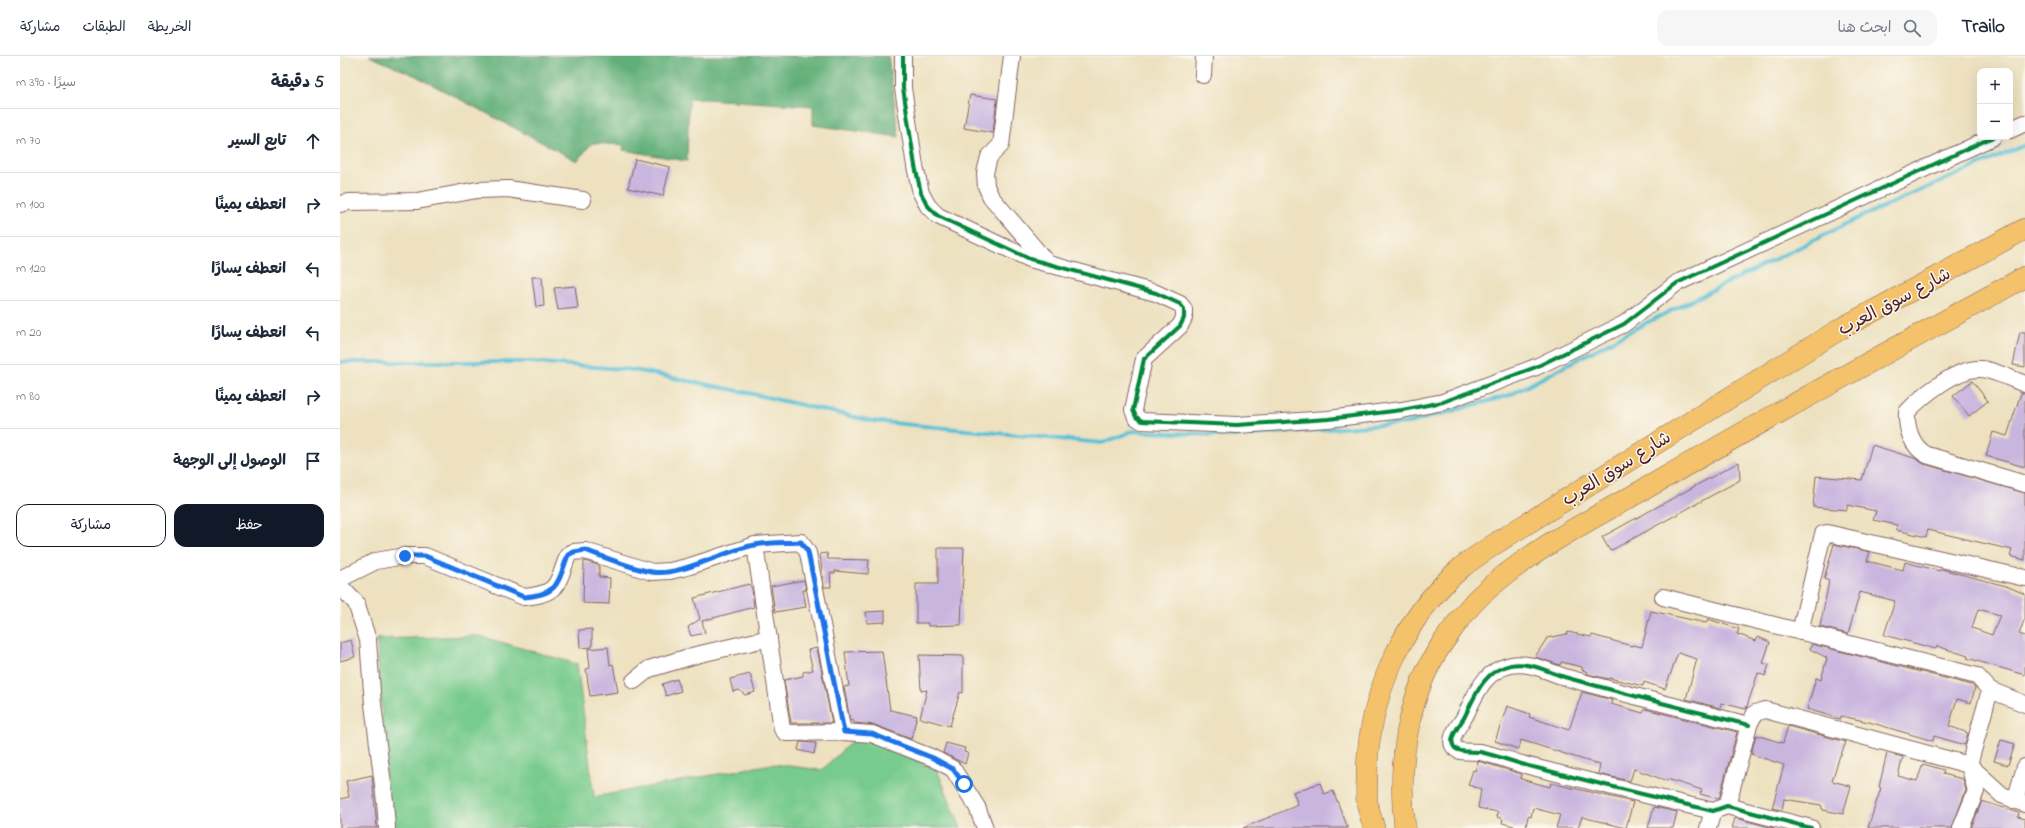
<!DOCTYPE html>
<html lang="ar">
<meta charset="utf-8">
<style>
:root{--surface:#fff;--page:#f6f6f7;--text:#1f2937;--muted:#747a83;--line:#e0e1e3;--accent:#111827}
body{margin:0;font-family:"Indie Flower","Playpen Sans Arabic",sans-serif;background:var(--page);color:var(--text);direction:rtl}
.controls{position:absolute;right:12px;top:12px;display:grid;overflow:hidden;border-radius:8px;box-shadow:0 4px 16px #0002}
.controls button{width:36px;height:36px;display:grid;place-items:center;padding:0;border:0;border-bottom:1px solid var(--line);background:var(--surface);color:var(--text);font:20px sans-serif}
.stop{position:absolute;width:12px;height:12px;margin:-9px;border:3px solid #1a73e8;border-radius:50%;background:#fff}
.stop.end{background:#1a73e8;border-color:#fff;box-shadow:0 1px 4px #0008}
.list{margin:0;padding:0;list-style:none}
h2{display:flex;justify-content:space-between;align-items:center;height:52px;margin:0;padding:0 16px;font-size:17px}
h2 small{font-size:13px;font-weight:400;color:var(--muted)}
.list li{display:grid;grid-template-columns:26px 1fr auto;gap:12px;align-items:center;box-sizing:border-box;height:64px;padding:0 16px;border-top:1px solid var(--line)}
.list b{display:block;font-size:15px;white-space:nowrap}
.list em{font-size:13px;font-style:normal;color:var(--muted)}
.actions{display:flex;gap:8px;padding:12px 16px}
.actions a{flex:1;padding:9px 0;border:1px solid var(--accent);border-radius:12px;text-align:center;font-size:14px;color:var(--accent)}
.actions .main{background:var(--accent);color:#fff}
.icon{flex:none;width:22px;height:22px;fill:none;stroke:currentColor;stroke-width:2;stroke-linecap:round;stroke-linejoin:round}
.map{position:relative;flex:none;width:1685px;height:772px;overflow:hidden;direction:ltr}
header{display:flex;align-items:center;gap:24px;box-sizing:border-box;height:56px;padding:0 20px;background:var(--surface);border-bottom:1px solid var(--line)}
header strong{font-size:19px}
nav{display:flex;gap:22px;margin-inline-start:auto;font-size:14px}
.search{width:280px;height:36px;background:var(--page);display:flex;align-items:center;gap:10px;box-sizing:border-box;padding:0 14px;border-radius:12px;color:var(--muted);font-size:15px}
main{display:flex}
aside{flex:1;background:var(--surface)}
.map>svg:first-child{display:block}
.green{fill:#77cb8d;stroke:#60755c}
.forest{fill:#61af78;stroke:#566752}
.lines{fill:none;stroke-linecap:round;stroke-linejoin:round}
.stream{stroke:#58c0d5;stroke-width:4}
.building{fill:#c9b6df;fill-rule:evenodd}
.minor-casing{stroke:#83635f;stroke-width:18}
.major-casing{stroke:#83635f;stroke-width:22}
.minor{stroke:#fff;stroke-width:16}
.major{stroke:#f3c26a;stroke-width:21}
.cycleway-casing{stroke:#fbf7ec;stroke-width:6}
.cycleway{stroke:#00873e;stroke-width:4}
.route{stroke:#1a73e8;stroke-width:5}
.labels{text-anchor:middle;stroke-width:3;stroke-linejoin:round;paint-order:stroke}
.street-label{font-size:18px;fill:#4a1f2b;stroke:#fbf7ec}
</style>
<header>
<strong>Trailo</strong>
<div class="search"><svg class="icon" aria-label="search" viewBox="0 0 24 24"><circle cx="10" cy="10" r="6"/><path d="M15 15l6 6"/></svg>ابحث هنا</div>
<nav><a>الخريطة</a><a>الطبقات</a><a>مشاركة</a></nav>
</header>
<main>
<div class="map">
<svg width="1685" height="772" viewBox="0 0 1685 772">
<rect width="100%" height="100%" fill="#fbf7ec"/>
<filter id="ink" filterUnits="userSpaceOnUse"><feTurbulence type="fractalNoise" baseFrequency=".025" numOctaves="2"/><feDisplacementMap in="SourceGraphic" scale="8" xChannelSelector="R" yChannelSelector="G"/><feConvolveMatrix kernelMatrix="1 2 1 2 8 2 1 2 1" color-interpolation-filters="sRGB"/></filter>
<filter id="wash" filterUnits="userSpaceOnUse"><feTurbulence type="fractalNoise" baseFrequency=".012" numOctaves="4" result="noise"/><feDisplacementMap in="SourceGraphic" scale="16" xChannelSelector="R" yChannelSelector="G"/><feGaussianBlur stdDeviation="0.9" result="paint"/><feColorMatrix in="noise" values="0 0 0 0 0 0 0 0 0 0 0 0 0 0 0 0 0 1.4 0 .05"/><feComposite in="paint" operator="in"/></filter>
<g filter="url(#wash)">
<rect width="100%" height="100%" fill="#ede1c0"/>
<!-- green -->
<polygon class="green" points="139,580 237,608 254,741 432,708 482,714 514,683 533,684 597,714 621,772 49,772 37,583"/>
<!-- forest -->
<polygon class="forest" points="29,0 548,0 559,81 473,69 473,50 349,42 347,105 283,94 284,89 252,87 237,105 74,19"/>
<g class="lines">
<!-- stream -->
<polyline class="stream" points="0,306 191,306 294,314 404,336 532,365 762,387 793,375 896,380 1068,367 1170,339 1306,267 1527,158 1685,89"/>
</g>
<g id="blocks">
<!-- building -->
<g class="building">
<polygon points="630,39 657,43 653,77 624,72"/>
<polygon points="295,103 330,111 323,140 288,132"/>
<polygon points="192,221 202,221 204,250 196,251"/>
<polygon points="235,230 238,252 218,254 214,232"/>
<polygon points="1680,276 1685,276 1685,311 1673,309"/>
<polygon points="1632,325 1648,345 1629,360 1613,340"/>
<polygon points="1681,337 1685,337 1685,411 1646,400 1653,376 1667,380"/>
<polygon points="1532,389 1574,402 1584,408 1685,437 1685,504 1670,500 1672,494 1588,474 1586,481 1556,474 1557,469 1533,464 1536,455 1507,449 1507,454 1473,451 1476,420 1522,424"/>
<polygon points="1399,406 1400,424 1270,495 1262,481"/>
<path d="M1494,488l36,8 -3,9 36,9 2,-8 35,9 1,-2 65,17 19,8v24l-6,16 6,2v39l-58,-17 1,-2 -31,-10 -1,3 -52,-14 11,-34 -35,-9 -12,42 -28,-7 9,-46 -5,-2zM1638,553l22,6 -8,20 -20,-7z"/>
<polygon points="598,492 624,492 621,569 588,570 588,567 576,567 576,528 598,528"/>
<polygon points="487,497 488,503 529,504 528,518 495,515 495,517 490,517 491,531 484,531 480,498"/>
<polygon points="244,505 259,509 259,521 270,522 269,548 243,547"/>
<polygon points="464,524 466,534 463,534 466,551 435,556 431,530"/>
<polygon points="409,528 412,533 414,551 362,565 365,577 351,580 348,571 360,563 354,542"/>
<polygon points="545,555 545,566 527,567 526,556"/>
<polygon points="1311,555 1366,567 1368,563 1399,573 1397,578 1416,585 1418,581 1430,586 1423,607 1429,609 1425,620 1418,617 1406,653 1381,647 1380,652 1346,643 1357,603 1338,597 1325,633 1304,626 1303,630 1269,622 1269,623 1247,618 1248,616 1242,614 1242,611 1221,606 1220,609 1195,601 1207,582 1227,578 1228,576 1251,581 1252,579 1292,590 1292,589 1302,591"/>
<polygon points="252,573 252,591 240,592 239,574"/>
<polygon points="11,584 15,601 0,605 0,587"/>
<polygon points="1472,588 1632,629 1635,632 1631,647 1617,643 1609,670 1628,677 1625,689 1594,680 1593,685 1529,666 1501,660 1500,663 1467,653 1476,622 1481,624 1487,602 1470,593"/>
<polygon points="268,591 270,609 273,608 278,636 250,640 246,613 250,612 248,593"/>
<polygon points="477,592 492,667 451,667 444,624 463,620 463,616 473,614 468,594"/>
<polygon points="542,595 550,654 577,660 571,683 535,669 514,667 513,664 510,665 504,631 509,630 505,596"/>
<polygon points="579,599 623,600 623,637 620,636 610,670 580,662 587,634 581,635"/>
<polygon points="410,618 415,636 405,639 399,634 393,636 390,623"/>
<polygon points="337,623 341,635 326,640 322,628"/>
<polygon points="1242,636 1272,644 1271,648 1303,657 1305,653 1397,676 1379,743 1360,738 1362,734 1327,723 1327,725 1294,713 1290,725 1258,718 1260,709 1181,684 1178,693 1155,685 1167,650 1190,658 1189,661 1229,674"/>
<polygon points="1448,670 1506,686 1501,699 1500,699 1492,725 1511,730 1503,758 1483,754 1481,749 1444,743 1442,754 1432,752 1444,709 1411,698 1416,679 1443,687"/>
<polygon points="1661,684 1675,688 1668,709 1654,705"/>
<polygon points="460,686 476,687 474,698 458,694"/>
<polygon points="606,687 625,692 624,696 628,697 625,708 603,697"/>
<polygon points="1547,697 1563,701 1558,720 1577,725 1583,708 1604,714 1603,718 1623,723 1626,734 1612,772 1528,772 1541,732 1539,731"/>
<polygon points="1138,705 1182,718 1181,723 1210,731 1211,727 1293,746 1286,772 1242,761 1238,772 1216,772 1220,759 1193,752 1191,761 1188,760 1186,772 1174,772 1174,770 1162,767 1163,763 1157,761 1158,756 1138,752 1141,733 1128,729 1133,714 1135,715"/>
<polygon points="32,719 37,772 0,772 0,743 9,741 6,725"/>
<polygon points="980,727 984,738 993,735 1008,772 903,772 958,749 953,736"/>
<polygon points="1642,745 1679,757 1678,761 1685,763 1685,772 1631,772"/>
<polygon points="1314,751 1337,756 1333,772 1308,772"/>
<polygon points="1395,762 1434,772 1392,772"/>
</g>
</g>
</g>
<g filter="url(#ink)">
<use href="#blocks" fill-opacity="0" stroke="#83635f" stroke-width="1"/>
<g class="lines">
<defs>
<g id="minor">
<polyline points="563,0 563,32 575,110 581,137 588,150 598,160 690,203 816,237 840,248 844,253 844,262 840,270 804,303 793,354 796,361 802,365 897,369 988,363 1062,354 1103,346 1196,311 1284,268 1337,227 1653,81"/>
<polyline points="672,0 661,89 649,101 645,117 646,130 651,141 709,209"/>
<polyline points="863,19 864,0"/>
<polyline points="1670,74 1685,67"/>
<polyline points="0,148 9,146 77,145 137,134 168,133 243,144"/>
<path d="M1685,328c-13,-5 -32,-14 -44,-15 -24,-2 -59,27 -74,43 -1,17 5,35 20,43l98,29"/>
<polyline points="415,489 442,673 446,677 503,676 532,678 593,702 613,713 637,751 645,772"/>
<path d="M0,523l36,-18 29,-5h20l99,41c34,-3 33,-12 44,-42l5,-3 12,-1 67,21 18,-1 17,-4 68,-22 46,-3 7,11 35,179"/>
<polyline points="0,530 16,547 28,584 33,648 45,745 47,772"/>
<polyline points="1323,541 1637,620 1650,634 1685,648"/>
<polyline points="1460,576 1482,482 1483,478 1487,477 1685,522"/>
<polyline points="294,625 309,613 356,599 429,582"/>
<path d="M1409,669c-60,-15 -121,-30 -181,-47 -18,-5 -38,-17 -57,-13 -28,6 -35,29 -46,51 -4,8 -20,24 -9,33 5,4 17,2 24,3 19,4 38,12 57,16 59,15 117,29 176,43l14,-5 84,22"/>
<polyline points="1675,745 1685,711"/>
<polyline points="1387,750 1409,669 1415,657 1425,654 1629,709 1662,739 1685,748"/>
<polyline points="1368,772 1373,755"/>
<polyline points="1621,772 1636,735 1629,709 1650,634"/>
</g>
<g id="major">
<path d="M1034,772c-2,-8 -6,-18 -7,-26 -1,-8 0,-17 0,-25 0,-78 35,-159 95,-210 14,-11 30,-21 45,-31l335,-208 183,-99"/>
<path d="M1065,772c-8,-62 2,-135 39,-187 11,-15 23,-33 36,-45 53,-49 122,-82 184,-118 119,-69 240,-135 361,-201"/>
</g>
</defs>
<!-- minor casing -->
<use href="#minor" class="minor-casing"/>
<!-- major casing -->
<use href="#major" class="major-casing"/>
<!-- minor -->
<use href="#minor" class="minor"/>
<!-- major -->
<use href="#major" class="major"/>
<defs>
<g id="cycleway">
<polyline points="563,0 563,32 575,110 581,137 588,150 598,160 690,203 816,237 840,248 844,253 844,262 840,270 804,303 793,354 796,361 802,365 897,369 988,363 1062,354 1103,346 1196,311 1284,268 1337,227 1653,81"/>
<path d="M1409,669c-60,-15 -121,-30 -181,-47 -18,-5 -38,-17 -57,-13 -28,6 -35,29 -46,51 -4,8 -20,24 -9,33 5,4 17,2 24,3 19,4 38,12 57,16 59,15 117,29 176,43l14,-5 84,22"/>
</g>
</defs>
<!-- cycleway casing -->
<use href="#cycleway" class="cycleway-casing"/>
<!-- cycleway -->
<use href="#cycleway" class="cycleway"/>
</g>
</g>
<g class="lines" filter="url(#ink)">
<!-- route -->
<path class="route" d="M65,500h20l99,41c34,-3 33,-12 44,-42l6,-3 11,-2c19,7 48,19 67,22 28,5 73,-22 103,-27 15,-3 31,-2 46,-3l7,10 36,180 28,2 61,24 20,11 11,15"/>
</g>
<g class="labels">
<!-- street labels -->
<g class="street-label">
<text transform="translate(1554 245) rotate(-28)" y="6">شارع سوق العرب</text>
<text transform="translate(1276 412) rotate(-32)" y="6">شارع سوق العرب</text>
</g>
</g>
</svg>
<div class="controls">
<button>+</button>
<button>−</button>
</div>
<div class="stop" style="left:624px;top:728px"></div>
<div class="stop end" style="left:65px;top:500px"></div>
</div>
<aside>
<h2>5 دقيقة<small>سيرًا · 390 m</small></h2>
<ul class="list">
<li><svg class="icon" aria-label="ahead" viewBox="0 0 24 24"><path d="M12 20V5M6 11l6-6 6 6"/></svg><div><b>تابع السير</b></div><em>70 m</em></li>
<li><svg class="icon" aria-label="right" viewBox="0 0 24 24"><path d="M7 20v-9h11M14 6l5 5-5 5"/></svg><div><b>انعطف يمينًا</b></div><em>100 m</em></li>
<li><svg class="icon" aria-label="left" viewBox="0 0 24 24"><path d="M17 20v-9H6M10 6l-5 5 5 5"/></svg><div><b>انعطف يسارًا</b></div><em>120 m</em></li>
<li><svg class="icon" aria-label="left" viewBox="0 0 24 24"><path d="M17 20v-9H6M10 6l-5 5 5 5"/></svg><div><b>انعطف يسارًا</b></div><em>20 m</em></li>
<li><svg class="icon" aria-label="right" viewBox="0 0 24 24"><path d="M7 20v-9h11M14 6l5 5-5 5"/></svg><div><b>انعطف يمينًا</b></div><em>80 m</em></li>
<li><svg class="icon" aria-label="arrive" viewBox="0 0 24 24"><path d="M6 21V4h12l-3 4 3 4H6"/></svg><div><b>الوصول إلى الوجهة</b></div></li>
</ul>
<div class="actions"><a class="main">حفظ</a><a>مشاركة</a></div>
</aside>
</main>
